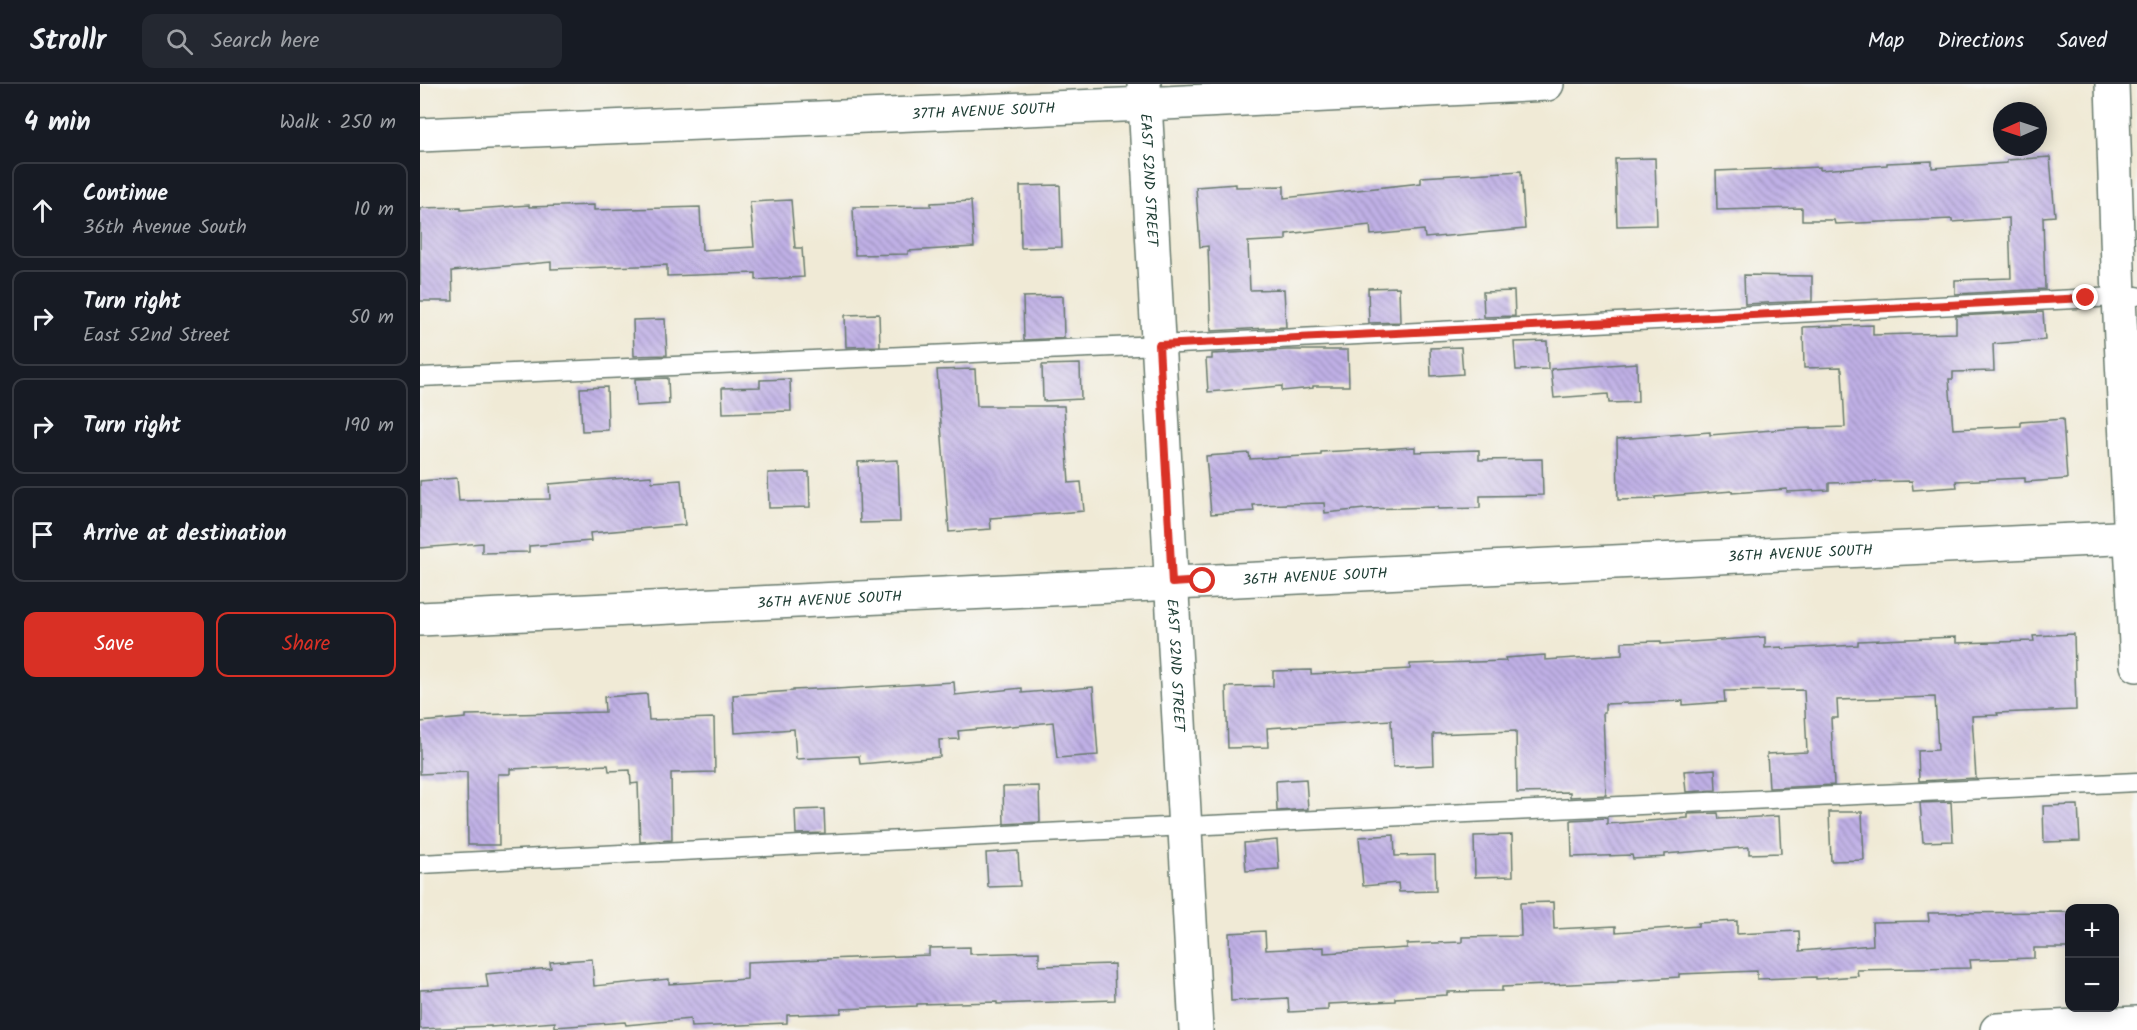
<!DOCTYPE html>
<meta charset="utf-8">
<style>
:root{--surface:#171b24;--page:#242831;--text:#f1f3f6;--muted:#9ea1a6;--line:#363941;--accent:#d93025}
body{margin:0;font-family:Kalam,sans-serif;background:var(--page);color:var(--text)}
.controls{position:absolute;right:18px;bottom:18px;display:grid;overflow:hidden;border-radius:12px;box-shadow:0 3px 15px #0003}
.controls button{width:54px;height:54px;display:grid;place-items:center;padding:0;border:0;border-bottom:2px solid var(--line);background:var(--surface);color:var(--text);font:30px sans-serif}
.compass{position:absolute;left:1573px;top:18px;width:54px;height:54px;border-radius:50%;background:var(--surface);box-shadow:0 3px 15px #0003;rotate:267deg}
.stop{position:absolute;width:18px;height:18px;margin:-14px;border:4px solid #d93025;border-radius:50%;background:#fff}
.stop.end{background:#d93025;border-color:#fff;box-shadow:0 2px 6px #0008}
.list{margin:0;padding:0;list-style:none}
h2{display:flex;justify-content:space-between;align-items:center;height:78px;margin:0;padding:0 24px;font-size:26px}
h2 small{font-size:20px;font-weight:400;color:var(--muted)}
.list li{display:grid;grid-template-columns:39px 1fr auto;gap:18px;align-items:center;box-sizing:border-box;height:96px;margin:0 12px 12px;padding:0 12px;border:2px solid var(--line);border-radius:12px}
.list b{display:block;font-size:22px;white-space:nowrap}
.list p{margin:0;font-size:20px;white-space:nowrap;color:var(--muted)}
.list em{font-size:20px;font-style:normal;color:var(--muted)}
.actions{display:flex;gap:12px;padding:18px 24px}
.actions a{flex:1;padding:14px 0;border:2px solid var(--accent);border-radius:12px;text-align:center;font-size:21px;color:var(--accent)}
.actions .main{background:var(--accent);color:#fff}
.icon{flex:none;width:33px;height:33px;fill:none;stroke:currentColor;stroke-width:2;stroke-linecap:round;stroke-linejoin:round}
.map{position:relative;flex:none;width:1717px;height:946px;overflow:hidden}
header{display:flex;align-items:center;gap:36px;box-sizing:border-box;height:84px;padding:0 30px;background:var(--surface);border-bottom:2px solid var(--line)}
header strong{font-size:28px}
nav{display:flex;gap:33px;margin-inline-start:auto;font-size:21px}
.search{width:420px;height:54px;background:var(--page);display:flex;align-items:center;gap:15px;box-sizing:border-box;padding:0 21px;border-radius:12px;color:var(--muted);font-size:22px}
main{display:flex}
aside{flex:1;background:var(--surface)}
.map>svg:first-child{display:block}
.building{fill:url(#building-back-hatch)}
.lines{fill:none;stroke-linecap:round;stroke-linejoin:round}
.lane-casing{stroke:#687a6d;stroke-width:21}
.street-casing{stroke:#687a6d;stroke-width:36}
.lane{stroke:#fff;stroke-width:18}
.street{stroke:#fff;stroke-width:33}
.route{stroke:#d93025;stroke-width:8}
.labels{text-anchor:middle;stroke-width:4.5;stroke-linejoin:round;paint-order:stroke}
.street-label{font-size:15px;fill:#1f3d34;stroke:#f6f6f2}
</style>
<header>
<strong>Strollr</strong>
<div class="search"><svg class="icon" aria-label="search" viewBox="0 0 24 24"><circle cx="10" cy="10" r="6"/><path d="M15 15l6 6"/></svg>Search here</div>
<nav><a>Map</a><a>Directions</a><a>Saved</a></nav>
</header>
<main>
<aside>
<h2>4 min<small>Walk · 250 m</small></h2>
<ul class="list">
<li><svg class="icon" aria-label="ahead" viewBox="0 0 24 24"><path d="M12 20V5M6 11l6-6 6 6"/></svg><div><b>Continue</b><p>36th Avenue South</p></div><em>10 m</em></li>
<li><svg class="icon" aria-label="right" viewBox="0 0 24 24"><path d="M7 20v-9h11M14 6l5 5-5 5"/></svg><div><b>Turn right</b><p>East 52nd Street</p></div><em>50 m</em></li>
<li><svg class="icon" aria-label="right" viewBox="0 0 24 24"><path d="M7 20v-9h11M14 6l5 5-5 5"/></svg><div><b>Turn right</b></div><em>190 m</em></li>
<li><svg class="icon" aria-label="arrive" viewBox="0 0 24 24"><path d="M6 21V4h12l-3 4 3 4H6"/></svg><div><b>Arrive at destination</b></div></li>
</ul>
<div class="actions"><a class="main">Save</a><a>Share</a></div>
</aside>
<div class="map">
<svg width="1717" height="946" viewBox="0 0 1717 946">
<defs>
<pattern id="building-back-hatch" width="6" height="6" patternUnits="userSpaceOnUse" patternTransform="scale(1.5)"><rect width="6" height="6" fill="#c0b0e6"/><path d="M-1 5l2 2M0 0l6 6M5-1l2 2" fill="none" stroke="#9b90bb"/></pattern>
</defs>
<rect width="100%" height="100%" fill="#f6f6f2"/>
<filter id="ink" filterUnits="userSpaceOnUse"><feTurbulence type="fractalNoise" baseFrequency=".0167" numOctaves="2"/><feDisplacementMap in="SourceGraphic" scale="12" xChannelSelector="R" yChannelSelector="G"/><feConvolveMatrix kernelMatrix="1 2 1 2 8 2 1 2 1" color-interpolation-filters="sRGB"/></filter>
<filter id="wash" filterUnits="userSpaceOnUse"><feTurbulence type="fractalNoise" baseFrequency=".008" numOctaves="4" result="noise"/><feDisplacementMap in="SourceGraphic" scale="24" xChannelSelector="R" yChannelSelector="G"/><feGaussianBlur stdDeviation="1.35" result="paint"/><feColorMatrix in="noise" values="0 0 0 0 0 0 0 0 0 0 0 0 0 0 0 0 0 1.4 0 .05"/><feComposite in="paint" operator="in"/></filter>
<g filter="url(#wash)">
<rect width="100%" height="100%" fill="#f0ead6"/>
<g id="blocks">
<!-- building -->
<g class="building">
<polygon points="1630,73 1635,132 1623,133 1625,205 1535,210 1535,196 1591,194 1589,134 1532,138 1532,135 1415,140 1414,136 1382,136 1382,124 1297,126 1296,87 1400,83 1400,86 1467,81 1467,79 1512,77 1512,84 1587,79 1587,76"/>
<polygon points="1235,74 1237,141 1197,142 1195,75"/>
<polygon points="1101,87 1105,145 1005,154 1004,146 951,151 950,141 866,150 866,156 828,158 830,206 864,205 866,243 791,247 788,162 780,163 776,103 816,100 816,103 864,102 864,114 1001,99 1001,93"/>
<polygon points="640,101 642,163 601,164 600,102"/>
<polygon points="371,116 375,164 382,164 384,193 336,196 336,189 247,192 247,181 131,185 131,178 32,187 33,217 0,217 0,124 41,123 41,126 109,121 109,123 174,121 174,126 280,123 282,166 334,163 330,118"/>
<polygon points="551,117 554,163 488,167 488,170 435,171 433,123 511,122 511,119"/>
<polygon points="1324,191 1392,192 1392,217 1325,220"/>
<polygon points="979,203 980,238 949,239 948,204"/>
<polygon points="1094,207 1095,232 1064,233 1063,208"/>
<polygon points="643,212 644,254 604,256 603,213"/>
<polygon points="1623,228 1625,256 1573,260 1574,287 1533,288 1533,295 1529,295 1533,345 1601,342 1601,338 1643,335 1647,395 1605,398 1605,394 1536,397 1537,403 1493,406 1492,397 1409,399 1409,406 1367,408 1367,405 1312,409 1312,407 1235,413 1235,415 1198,416 1197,355 1290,348 1290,351 1365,345 1425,343 1422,286 1421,286 1421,283 1384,284 1383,243 1453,241 1453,251 1536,249 1536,232"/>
<polygon points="459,230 460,262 426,263 425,231"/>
<polygon points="245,235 247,271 214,272 213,236"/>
<polygon points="1127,257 1128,285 1096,286 1094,258"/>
<polygon points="1041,263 1043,290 1011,292 1010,264"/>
<polygon points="867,266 928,266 929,302 893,302 893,304 862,307 862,302 788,308 786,275 792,275 792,270"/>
<polygon points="1217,279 1218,318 1189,319 1188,310 1134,314 1131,285"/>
<polygon points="660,280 661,315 623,317 622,281"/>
<polygon points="555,285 557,322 644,322 649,399 661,398 664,427 570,434 571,445 529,448 517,286"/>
<polygon points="248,294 249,320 216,322 215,295"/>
<polygon points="370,295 371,327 303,329 302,304 340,303 340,296"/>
<polygon points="187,303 188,346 162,347 160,304"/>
<polygon points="995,363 995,368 1059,366 1059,376 1122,375 1123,411 1060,412 1060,424 1018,425 1018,423 945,425 905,429 904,419 833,421 834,427 791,430 786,372 829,369 830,375 901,371 901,368"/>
<polygon points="478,376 480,438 440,439 438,378"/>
<polygon points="389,388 390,423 349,424 348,389"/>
<polygon points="231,392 232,398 261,396 265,441 170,449 171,457 109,462 109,468 62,469 62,459 0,464 0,397 37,394 39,417 130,415 129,400"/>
<polygon points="1654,550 1656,626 1577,629 1578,631 1552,632 1556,694 1499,697 1498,667 1518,666 1515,613 1417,616 1418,634 1411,634 1414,701 1349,704 1347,670 1387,668 1384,606 1304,607 1305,618 1263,621 1263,617 1185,620 1185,628 1183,628 1186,711 1150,713 1150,708 1097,709 1096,647 1013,650 1014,681 973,683 971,636 847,644 848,663 808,664 806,603 853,602 853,587 891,586 891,590 990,585 990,580 1086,577 1085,574 1125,571 1125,576 1202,571 1202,558 1241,557 1241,560 1345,553 1345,564 1362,563 1362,565 1438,561 1438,557 1536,553 1536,559 1614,557 1613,552"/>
<polygon points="534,598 535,611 602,604 602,609 673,603 678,671 637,674 633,638 538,647 539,655 519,656 520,673 440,680 439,672 376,675 374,645 315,649 313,611 373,607 373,606 416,604 416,605"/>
<polygon points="227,610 229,636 294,634 295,688 251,689 252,756 220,758 218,699 211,700 210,686 189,687 188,681 90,685 90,690 78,690 79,761 48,761 47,688 0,690 0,638 46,634 46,631 185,628 184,613"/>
<polygon points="1295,685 1296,706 1266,708 1264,687"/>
<polygon points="886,695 888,725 857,727 856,697"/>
<polygon points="619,702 620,738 584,740 583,703"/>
<polygon points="1531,718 1533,757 1503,758 1500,719"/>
<polygon points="1658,721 1660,757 1624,758 1623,722"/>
<polygon points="404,725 405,749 376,750 375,726"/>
<polygon points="1409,728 1442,728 1444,776 1411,777"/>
<polygon points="1298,729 1299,735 1359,732 1361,769 1329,770 1329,763 1245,770 1245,773 1213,775 1212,771 1152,773 1151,736 1187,734 1187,740 1268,734 1268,730"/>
<polygon points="974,751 975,772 1015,771 1016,807 979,808 978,799 943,802 939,753"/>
<polygon points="1092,751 1093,792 1055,793 1054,752"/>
<polygon points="857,756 859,785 826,787 824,759"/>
<polygon points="598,767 600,802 568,803 566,769"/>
<polygon points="1133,818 1134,845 1196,842 1196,848 1278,842 1278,839 1317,837 1317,850 1379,847 1380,867 1453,861 1452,838 1509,837 1508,829 1650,828 1650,864 1614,864 1614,874 1550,876 1551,884 1437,886 1438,892 1396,895 1396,893 1337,895 1337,887 1259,890 1259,893 1198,897 1198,898 1082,903 1082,907 1027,908 1027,911 975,914 975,917 908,920 908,926 869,928 868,914 811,917 809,849 845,847 846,866 904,863 904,869 987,864 987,860 1042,858 1042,853 1101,852 1100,819"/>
<polygon points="550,863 550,870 619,868 619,882 694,880 695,916 577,920 577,918 497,920 497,922 421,925 421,929 367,931 367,939 271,943 270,935 206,941 205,938 135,943 135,938 71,943 71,942 0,945 0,906 68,903 66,890 131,884 130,878 172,875 174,902 249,895 249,900 327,895 327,878 509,871 509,864"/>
</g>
</g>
</g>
<g filter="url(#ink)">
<use href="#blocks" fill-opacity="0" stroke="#687a6d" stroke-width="1.5"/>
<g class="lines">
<defs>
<g id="lane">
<polyline points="0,293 739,261 1717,212"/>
<polyline points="0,780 725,744 1717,698"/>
</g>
<g id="street">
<path id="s1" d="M724,0l52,946"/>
<polyline points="1692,0 1699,213 1717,581"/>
<path id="s2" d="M0,51l725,-31 402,-20"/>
<path id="s3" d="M0,535l1717,-82"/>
<polyline points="1577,946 1717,939"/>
</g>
</defs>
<!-- lane casing -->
<use href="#lane" class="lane-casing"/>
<!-- street casing -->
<use href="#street" class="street-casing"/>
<!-- lane -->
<use href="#lane" class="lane"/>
<!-- street -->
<use href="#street" class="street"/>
</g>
</g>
<g class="lines" filter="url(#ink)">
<!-- route -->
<polyline class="route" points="783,497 752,499 739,261 1666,214"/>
</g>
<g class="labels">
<!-- street labels -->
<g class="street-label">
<text dy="5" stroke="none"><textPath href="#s2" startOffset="564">37TH AVENUE SOUTH</textPath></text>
<text dy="5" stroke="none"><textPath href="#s1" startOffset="96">EAST 52ND STREET</textPath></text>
<text dy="5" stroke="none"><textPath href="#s3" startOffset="1382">36TH AVENUE SOUTH</textPath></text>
<text dy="5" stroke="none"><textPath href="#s3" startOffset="896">36TH AVENUE SOUTH</textPath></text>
<text dy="5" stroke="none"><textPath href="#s3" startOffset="410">36TH AVENUE SOUTH</textPath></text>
<text dy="5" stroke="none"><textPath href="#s1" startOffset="582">EAST 52ND STREET</textPath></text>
</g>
</g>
</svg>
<div class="controls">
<button>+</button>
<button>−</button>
</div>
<svg class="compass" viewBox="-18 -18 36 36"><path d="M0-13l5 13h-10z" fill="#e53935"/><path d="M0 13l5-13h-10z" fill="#9ea1a6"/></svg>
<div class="stop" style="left:783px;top:497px"></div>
<div class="stop end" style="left:1666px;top:214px"></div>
</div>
</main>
